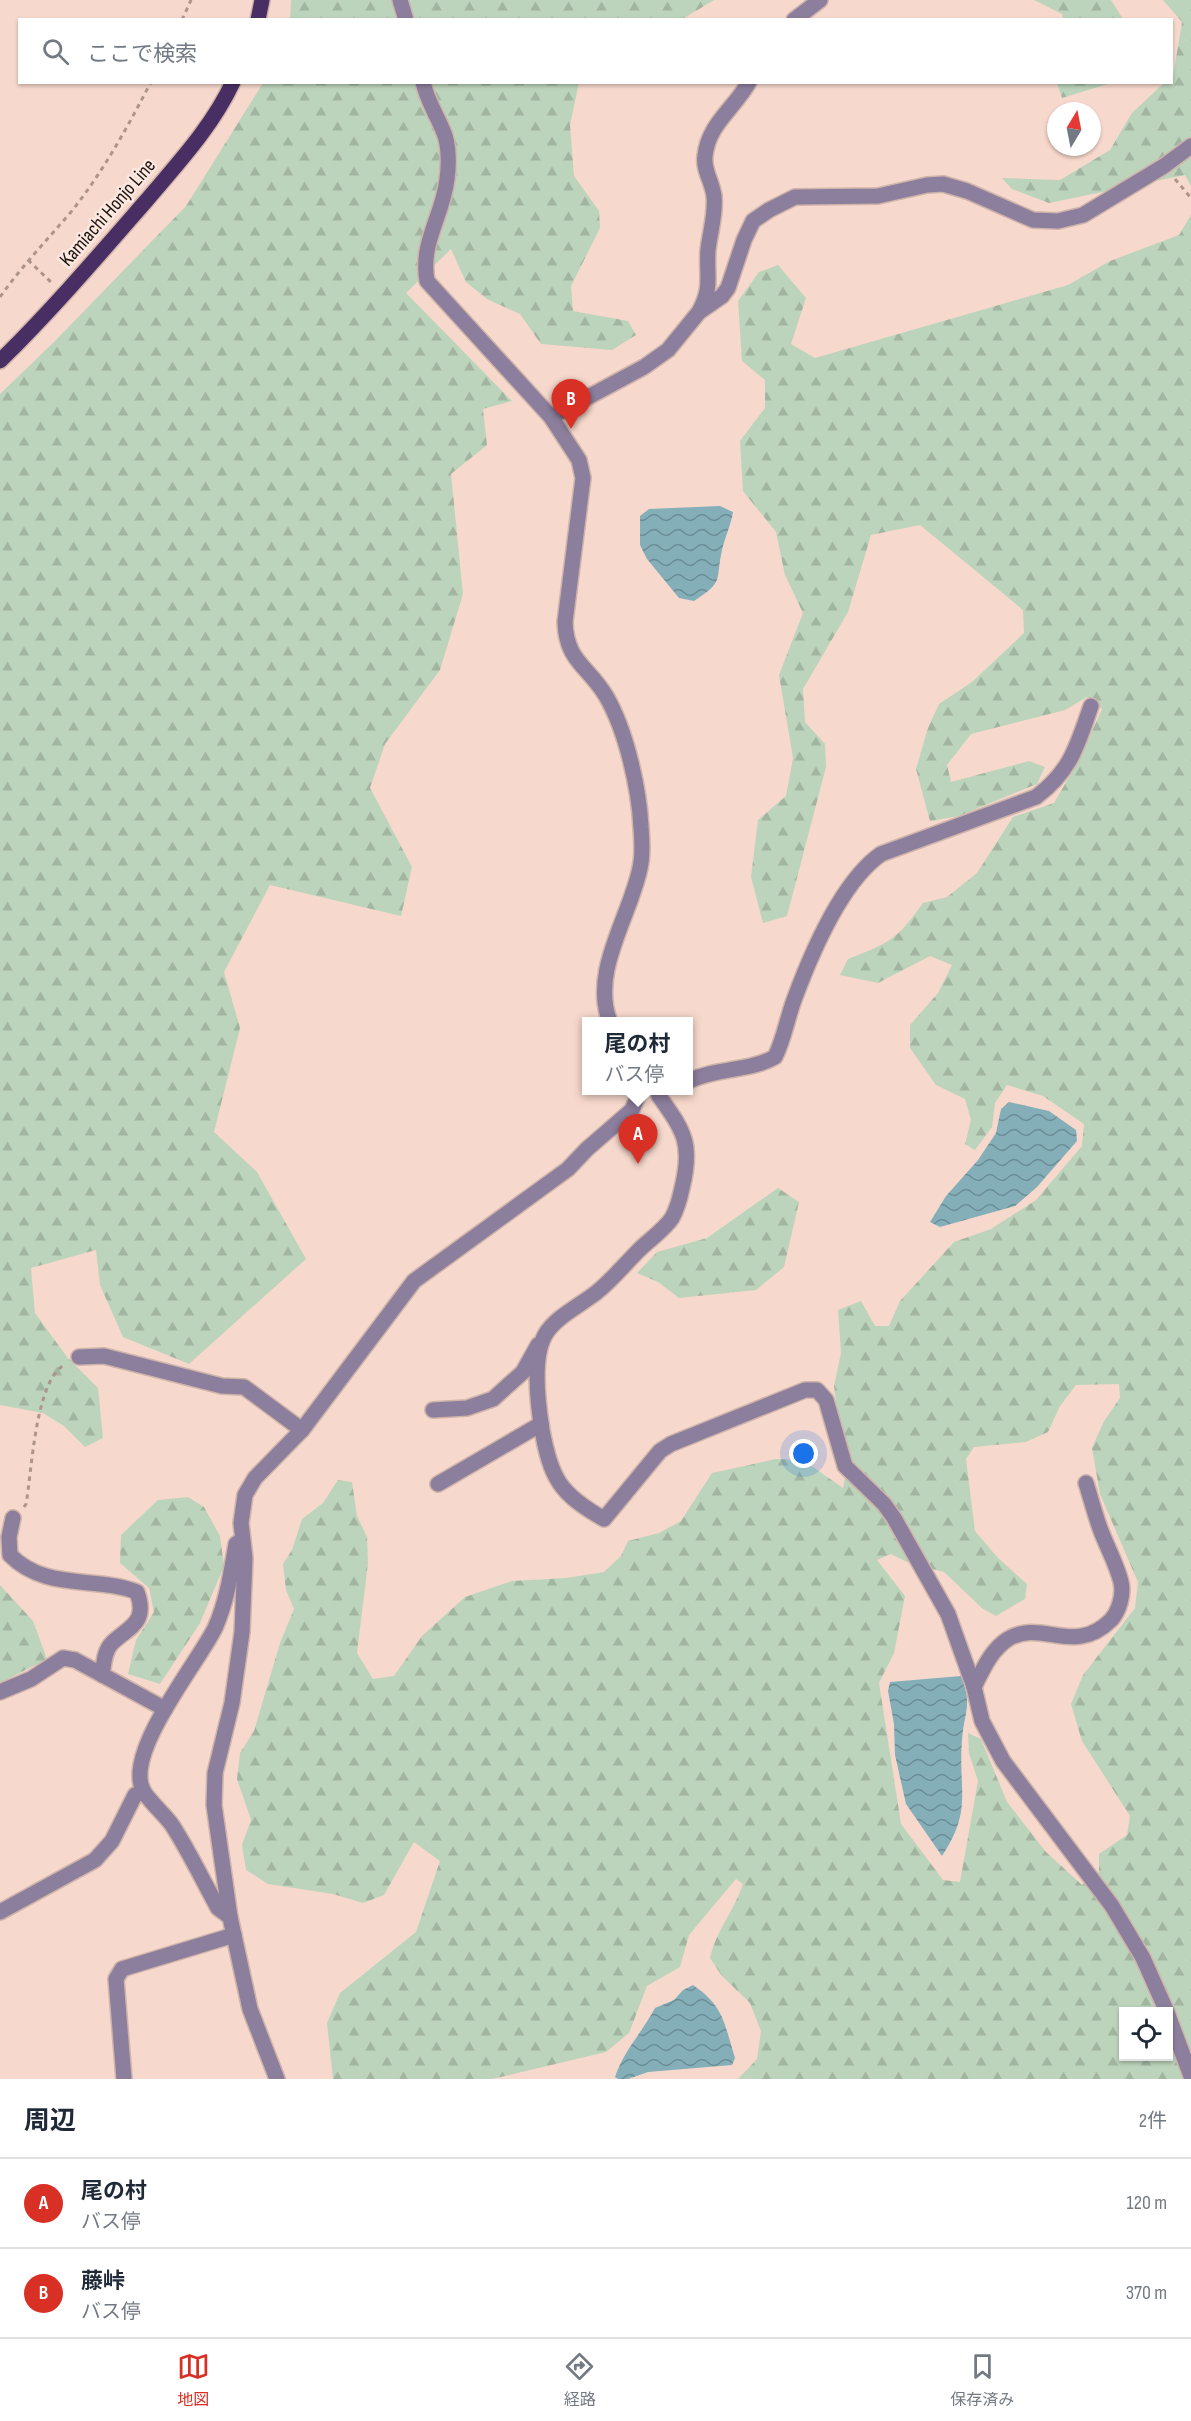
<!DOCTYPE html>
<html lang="ja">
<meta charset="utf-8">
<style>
:root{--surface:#fff;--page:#f2f2f3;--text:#1f2937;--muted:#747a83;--line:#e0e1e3;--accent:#d93025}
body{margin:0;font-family:"Sofia Sans Condensed","Noto Sans JP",sans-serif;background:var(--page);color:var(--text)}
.controls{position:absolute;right:18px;bottom:18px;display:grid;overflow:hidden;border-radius:0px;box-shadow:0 2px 4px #0004}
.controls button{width:54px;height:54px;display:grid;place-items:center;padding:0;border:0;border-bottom:2px solid var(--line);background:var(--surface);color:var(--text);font:30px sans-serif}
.compass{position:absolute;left:1047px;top:102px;width:54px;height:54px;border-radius:50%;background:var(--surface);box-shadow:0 2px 4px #0004;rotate:10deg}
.you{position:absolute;left:804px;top:1454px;width:21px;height:21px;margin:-15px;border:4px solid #fff;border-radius:50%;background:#1a73e8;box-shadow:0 0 0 9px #1a73e833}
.badge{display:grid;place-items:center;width:39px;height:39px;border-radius:50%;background:var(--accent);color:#fff;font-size:20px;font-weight:700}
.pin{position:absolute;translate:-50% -50px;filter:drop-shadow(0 2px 3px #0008)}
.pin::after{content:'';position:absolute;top:32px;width:21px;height:18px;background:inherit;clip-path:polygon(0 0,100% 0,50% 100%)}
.popup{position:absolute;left:582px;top:1017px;width:111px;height:78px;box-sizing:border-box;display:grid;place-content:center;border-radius:0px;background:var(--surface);filter:drop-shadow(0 2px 4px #0005);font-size:20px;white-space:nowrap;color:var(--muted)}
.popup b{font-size:22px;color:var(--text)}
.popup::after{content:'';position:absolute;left:50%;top:100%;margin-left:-12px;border:12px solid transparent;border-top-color:var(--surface)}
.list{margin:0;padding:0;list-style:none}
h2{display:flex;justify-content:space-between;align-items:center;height:78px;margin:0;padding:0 24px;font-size:26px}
h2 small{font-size:20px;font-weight:400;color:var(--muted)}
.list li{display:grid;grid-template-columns:39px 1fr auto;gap:18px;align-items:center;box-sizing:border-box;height:90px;padding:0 24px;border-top:2px solid var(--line)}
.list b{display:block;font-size:22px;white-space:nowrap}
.list p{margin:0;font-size:20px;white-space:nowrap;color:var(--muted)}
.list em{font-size:20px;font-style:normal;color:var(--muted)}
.icon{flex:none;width:33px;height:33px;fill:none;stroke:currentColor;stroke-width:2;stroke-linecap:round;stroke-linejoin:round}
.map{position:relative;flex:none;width:1191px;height:2079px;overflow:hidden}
.search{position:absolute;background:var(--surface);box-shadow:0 2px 4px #0004;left:18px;right:18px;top:18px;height:66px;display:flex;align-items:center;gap:15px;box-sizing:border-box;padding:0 21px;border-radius:0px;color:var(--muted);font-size:22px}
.sheet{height:258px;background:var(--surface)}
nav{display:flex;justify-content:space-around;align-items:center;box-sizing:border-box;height:84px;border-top:2px solid var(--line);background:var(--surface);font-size:16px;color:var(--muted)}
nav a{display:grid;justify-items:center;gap:3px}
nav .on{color:var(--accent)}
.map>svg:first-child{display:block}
.forest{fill:url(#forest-firs);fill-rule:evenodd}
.water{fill:url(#water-waves)}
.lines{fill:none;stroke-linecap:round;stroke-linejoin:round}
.minor-casing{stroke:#cfb4aa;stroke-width:18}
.major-casing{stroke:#cfb4aa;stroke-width:18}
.path{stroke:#ad958c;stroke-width:3;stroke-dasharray:4.5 4.5;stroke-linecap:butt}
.minor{stroke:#8c7e9d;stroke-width:15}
.major{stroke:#492e63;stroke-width:15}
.labels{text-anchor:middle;stroke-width:5;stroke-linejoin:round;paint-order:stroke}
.street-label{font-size:20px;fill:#1b110d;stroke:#fbe8e1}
</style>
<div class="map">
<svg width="1191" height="2079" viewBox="0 0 1191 2079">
<defs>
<pattern id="forest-firs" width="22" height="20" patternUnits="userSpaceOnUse" patternTransform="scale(1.5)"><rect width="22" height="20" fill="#bcd4bb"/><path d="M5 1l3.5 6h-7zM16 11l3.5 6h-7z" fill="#a1b5a0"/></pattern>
<pattern id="water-waves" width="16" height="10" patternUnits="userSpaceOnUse" patternTransform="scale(1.5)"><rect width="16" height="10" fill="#84afb9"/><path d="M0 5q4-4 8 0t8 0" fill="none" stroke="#6b8d95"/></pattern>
</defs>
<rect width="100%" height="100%" fill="#f7d8cc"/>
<!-- forest -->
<g class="forest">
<polygon points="291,0 714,0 681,20 290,20"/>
<polygon points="1034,0 1111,0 1123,19 1063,19 1062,14"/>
<polygon points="1163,0 1191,0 1191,186 1185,175 1049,203 1012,189 1002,178 1060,180 1110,150 1132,113 1164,83 1172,82 1182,22"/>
<polygon points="263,83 579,83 570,125 574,176 599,211 600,228 571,286 573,311 628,321 636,335 612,350 541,344 520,314 487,299 466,282 451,249 406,293 512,401 483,409 487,445 451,474 463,594 440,670 385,744 370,788 412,867 401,916 270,885 224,972 240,1028 214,1132 257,1172 306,1259 189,1364 123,1337 100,1285 96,1250 31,1268 35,1313 67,1357 98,1388 103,1438 85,1447 64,1426 43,1413 0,1405 0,394 54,342 186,206"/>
<polygon points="1057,83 1057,82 1111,83 1062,98"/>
<path d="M1191,215v1864h-453l19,-20 4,-28 -11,-28 -28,-27 -12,-18c6,-27 24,-47 33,-74l-7,-5 -47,56 -9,32 -33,19 -18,47 -23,19 -114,27h-159l-6,-56 13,-30 76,-61 24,-71 -26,-19 -30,53 -21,8 -30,-9 -65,-10 -22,-14 -4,-25 9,-25 -14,-41 3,-26 14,-22 26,-88 14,-34 -8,-19 -3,-26 9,-14 10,-31 21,-16 15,-23 14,2 5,34 10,21 1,26 -11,90 16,26 21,-3 28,-40 43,-39 47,-16 54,-3 38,-6 17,-16 7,-15 31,-8 22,-12 31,-48 64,-14 27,1 40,28 5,-25 -8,-28 -6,-49 7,-33 -3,-43 23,-9 14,25h14l11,-25 54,-59 37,-13 45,-29 46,-54 2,-22 -41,-28 -36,-11 -12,18 -3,24 -17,23 -10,-6 6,-24 -6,-21 -29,-14 -26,-37v-23l28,-32 14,-28 -22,-9 -52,27 -38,-8 8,-16c41,-16 49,-19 75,-56l24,-6 30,-24 36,-56 41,-14 25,-43 23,-51 -15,-12 -22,13 -94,24 -24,31 4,17 78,-21 16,6 -8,17 -78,32 -29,5 -14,-52 12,-41 11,-24 33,-22 52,-49 -1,-23 -103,-85 -49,10 -23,77 -45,77 2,33 20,22 1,23 -39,149 -24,7 -12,-46 7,-57 28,-24 7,-38 -14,-83 24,-62 -18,-38 -9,-43 -33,-41 -3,-50 25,-33v-28l-23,-19 -4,-60 21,-29 19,-7 28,33 -15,46 24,14 253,-73 42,-24 69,-26zM1119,1384l1,14 -16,23 -12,27 8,46 38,88 -3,26 -52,67 -12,29 11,37 48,75 -3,19 -28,19v18l-17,13 -36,-33 -39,-50 -26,-63 -13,-6 1,20 9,28 -18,101 -17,-2 -42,-56 -22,-141 15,-30 11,-57 -28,-36 14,-6 18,9 35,9 39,37 13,7 29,-17 2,-15 -29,-26 -23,-27 -9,-72 8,-12 52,-5 22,-10 12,-26 16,-21zM1124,2012h44v44h-44z"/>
<polygon points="778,1188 799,1202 784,1267 756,1290 679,1298 658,1282 637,1273 657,1252 707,1238"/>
<polygon points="188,1497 204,1507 220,1536 224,1566 200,1623 160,1684 128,1674 136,1640 154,1612 149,1588 120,1563 121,1535 158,1500"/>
<polygon points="0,1585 33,1621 47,1659 0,1683"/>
</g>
<!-- water -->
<g class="water">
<path d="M720,506l13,6c-2,13 -8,25 -11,38 -7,31 3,31 -28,51l-15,-3 -32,-39 -7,-14v-29l9,-7z"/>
<polygon points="1009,1102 1049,1111 1076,1130 1077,1141 1037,1187 1015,1206 940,1227 930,1222 946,1196 978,1160 996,1133 1001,1109"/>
<path d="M961,1676c12,29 3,36 1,64 -4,51 11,69 -20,116l-36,-52 -11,-49 -1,-31 -6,-33 2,-9z"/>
<path d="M693,1985c31,21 31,38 42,73l-3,7 -84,7 -20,7h-10l-3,-2c8,-25 28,-46 40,-69l19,-8 9,-10z"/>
</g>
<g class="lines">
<defs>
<g id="minor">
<polyline points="400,0 406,20"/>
<polyline points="794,20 820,0"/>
<path d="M423,82c4,19 14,33 21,51 5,12 5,33 3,46 -4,37 -27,63 -20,102l124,136 28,43 4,18 -18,144c1,39 23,44 41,74 20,34 33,92 35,131 1,13 2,29 -1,41 -10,49 -50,104 -30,154"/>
<path d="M699,312c14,-26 7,-35 9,-62 2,-18 8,-36 6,-54 -2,-15 -11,-26 -9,-40 3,-32 30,-48 44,-74"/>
<polyline points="551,417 644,367 668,350 699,312 722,296 728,288 744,240 753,221 769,210 795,197 878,196 927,185 943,184 967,191 1033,220 1058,221 1083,215 1164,166 1191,146"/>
<path d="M689,1081c29,-14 59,-9 86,-24 9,-18 12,-38 19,-57 17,-46 47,-118 87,-146l155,-57c35,-26 41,-51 55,-91"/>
<path d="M659,1096c25,35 34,48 23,92 -2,10 -5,21 -10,30 -8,12 -23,22 -33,32 -14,14 -27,30 -42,42 -16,13 -42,25 -52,43 -13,23 -7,70 -3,95 9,49 18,64 62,89l56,-68 11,-7 134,-54h12l9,10 19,66 39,38 10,14 54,96 26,73 8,34 21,40 109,145 31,52 24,54"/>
<polyline points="79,1357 104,1356 222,1386 244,1387 302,1430"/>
<polyline points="433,1410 467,1408 493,1399 523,1372 538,1345"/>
<polyline points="438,1484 541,1424"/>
<path d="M13,1518l-4,19 1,18c35,36 85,21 127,37 11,31 -7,34 -25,51 -8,8 -8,21 -10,32"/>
<path d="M974,1687c9,-18 17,-37 34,-48 34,-21 66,18 103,-19 8,-9 13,-25 10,-38 -4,-17 -14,-35 -20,-51 -6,-16 -10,-32 -15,-48"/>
<polyline points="0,1692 31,1679 63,1658 75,1660 165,1709"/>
<polyline points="0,1912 95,1860 112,1841 135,1795 143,1792"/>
<path d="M230,1917l-12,-9c-15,-27 -29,-57 -46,-83 -7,-10 -26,-27 -29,-35 -19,-38 55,-127 72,-162 12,-27 16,-55 21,-84l6,-4"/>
<polyline points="1168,2015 1191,2076"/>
<polyline points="124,2079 116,1979 122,1969 234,1935"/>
<polyline points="277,2079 250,2009 230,1917 214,1805 215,1773 232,1703 242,1632 245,1558 241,1523 245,1495 255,1478 302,1430 414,1281 568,1169 587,1149 632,1110 638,1096 636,1090"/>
</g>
<g id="major">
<polyline points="258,20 262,0"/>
<path d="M0,361c51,-50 99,-106 146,-160 32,-38 66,-74 87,-119"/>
</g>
</defs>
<!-- minor casing -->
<use href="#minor" class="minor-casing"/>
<!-- major casing -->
<use href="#major" class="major-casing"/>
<!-- path -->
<g class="path">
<polyline points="182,20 191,0"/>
<polyline points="1175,179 1191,198"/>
<polyline points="28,260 53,284"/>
<path d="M0,297c22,-31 47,-57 71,-85 32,-40 56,-84 80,-130"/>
<path d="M24,1507l2,-3c6,-33 9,-122 38,-139"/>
</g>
<!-- minor -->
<use href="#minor" class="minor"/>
<!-- major -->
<use href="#major" class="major"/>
</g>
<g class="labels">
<!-- street labels -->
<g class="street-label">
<text transform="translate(107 212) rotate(-49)" y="7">Kamiachi Honjo Line</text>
</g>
</g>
</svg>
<div class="controls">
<button><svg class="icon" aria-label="locate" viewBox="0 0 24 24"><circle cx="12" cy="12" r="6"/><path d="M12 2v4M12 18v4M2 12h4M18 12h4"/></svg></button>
</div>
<svg class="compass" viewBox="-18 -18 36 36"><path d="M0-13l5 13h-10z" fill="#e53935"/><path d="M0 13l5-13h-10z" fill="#747a83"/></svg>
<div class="you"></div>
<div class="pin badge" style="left:638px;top:1164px">A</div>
<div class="popup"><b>尾の村</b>バス停</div>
<div class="pin badge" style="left:571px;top:429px">B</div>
<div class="search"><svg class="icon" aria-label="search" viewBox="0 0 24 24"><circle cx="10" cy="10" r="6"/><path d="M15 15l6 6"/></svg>ここで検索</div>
</div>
<section class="sheet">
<h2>周辺<small>2件</small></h2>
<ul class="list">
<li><span class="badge">A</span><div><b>尾の村</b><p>バス停</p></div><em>120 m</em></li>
<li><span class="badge">B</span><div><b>藤峠</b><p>バス停</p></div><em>370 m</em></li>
</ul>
</section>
<nav>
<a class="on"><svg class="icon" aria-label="map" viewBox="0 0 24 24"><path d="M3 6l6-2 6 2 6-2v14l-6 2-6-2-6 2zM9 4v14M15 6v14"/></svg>地図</a>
<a><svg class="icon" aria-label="directions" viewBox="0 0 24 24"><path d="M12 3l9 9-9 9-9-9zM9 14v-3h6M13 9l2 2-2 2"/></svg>経路</a>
<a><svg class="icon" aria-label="saved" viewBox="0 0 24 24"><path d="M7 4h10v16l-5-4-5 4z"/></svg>保存済み</a>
</nav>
